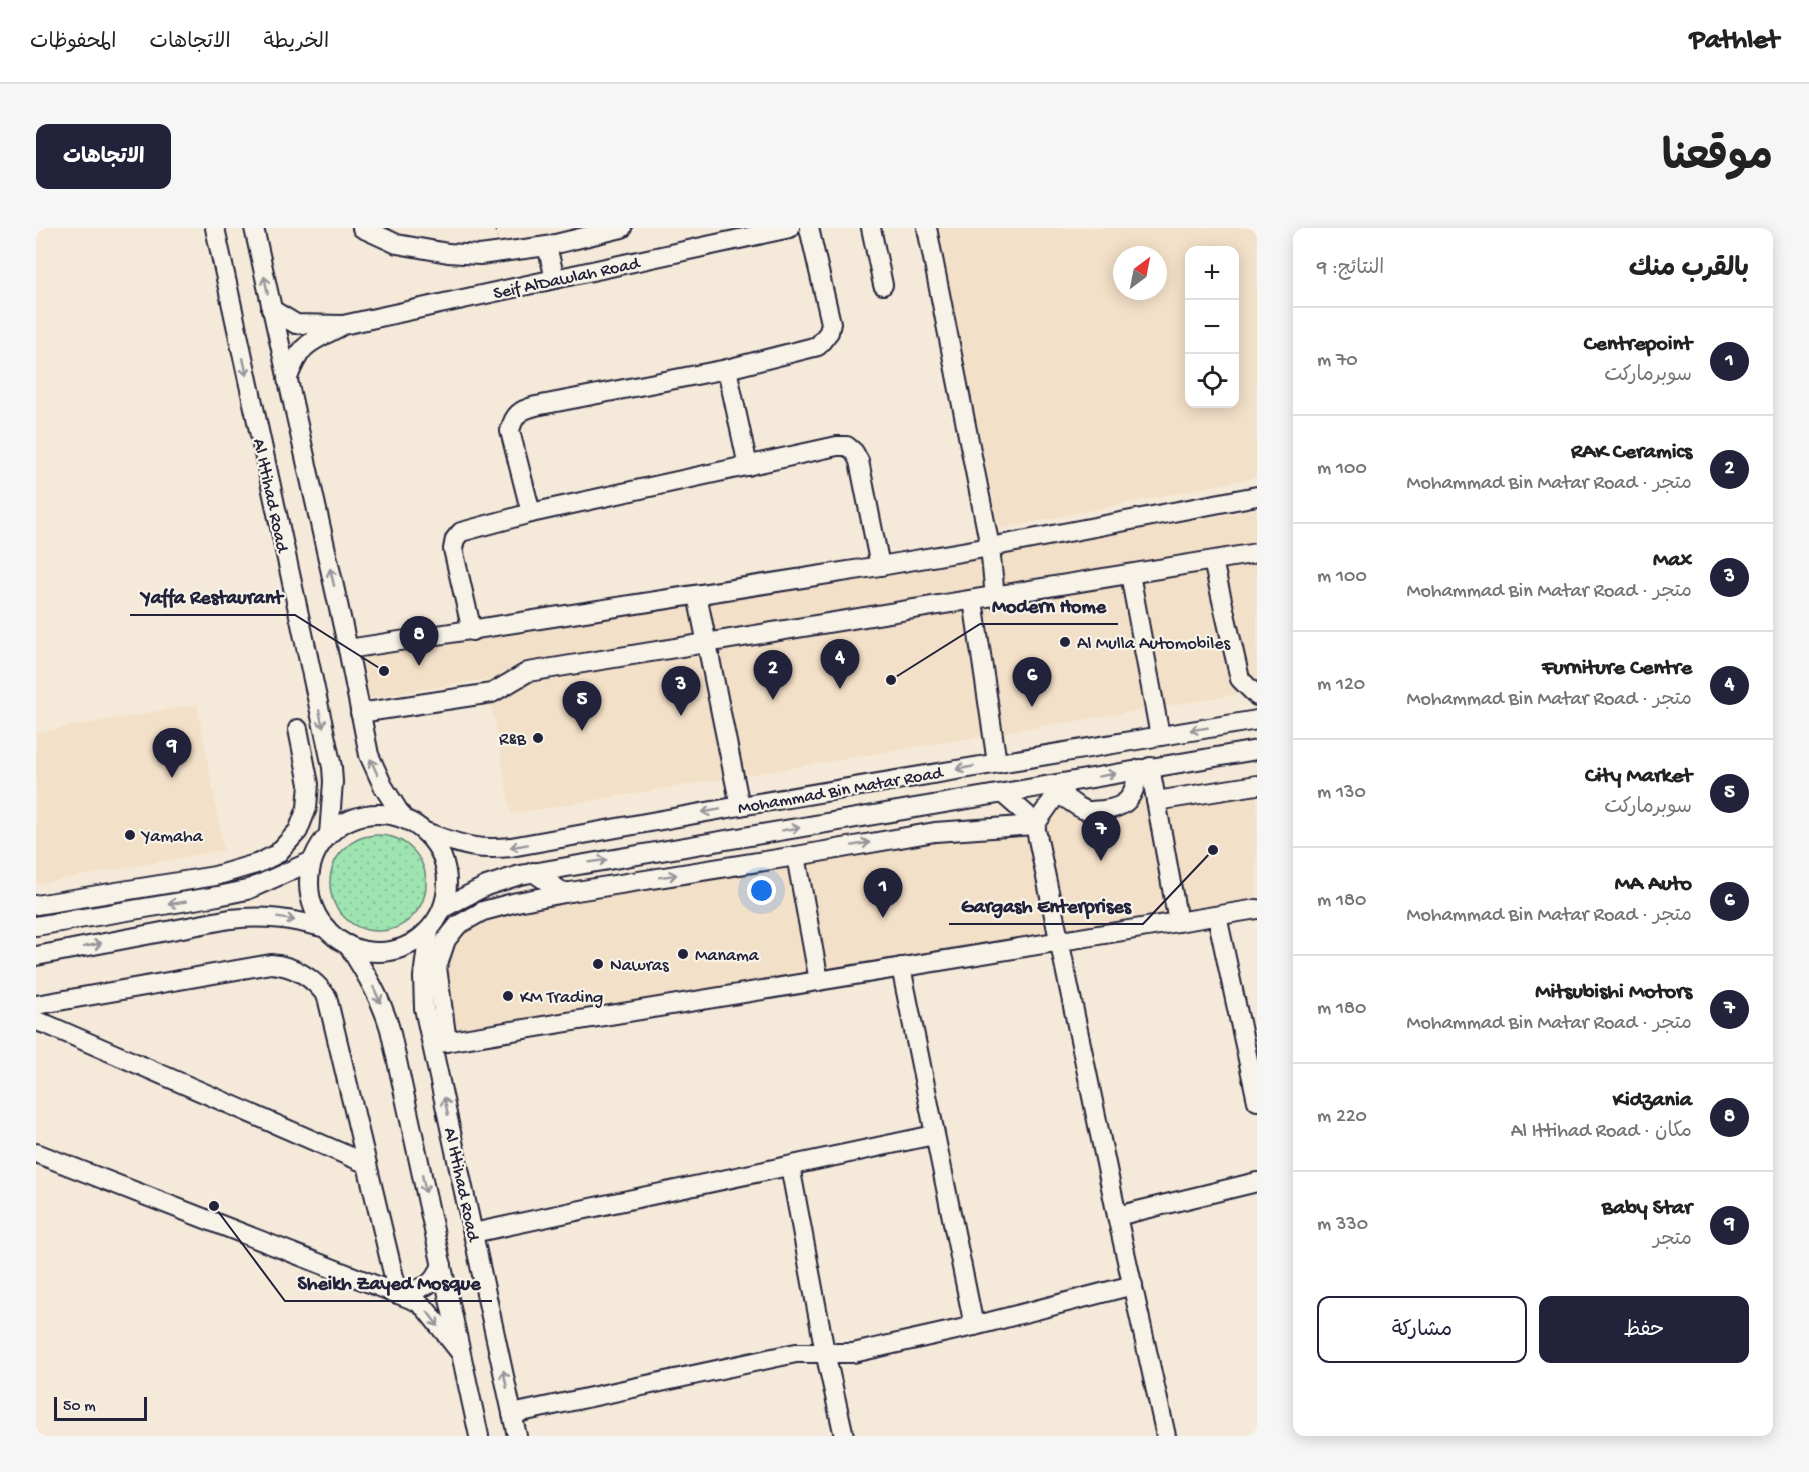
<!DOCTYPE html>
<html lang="ar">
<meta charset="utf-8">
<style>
:root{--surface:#fff;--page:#f6f6f6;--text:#222;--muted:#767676;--line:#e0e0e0;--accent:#22223b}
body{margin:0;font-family:"Gochi Hand","Playpen Sans Arabic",sans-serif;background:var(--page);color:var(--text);direction:rtl}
.controls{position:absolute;right:18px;top:18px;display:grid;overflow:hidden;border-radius:12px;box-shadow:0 3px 15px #0003}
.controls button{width:54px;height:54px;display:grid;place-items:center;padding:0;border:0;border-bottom:2px solid var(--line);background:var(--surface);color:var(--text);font:30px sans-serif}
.compass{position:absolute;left:1077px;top:18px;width:54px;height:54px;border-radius:50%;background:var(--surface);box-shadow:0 3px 15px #0003;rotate:32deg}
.scale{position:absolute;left:18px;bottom:15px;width:93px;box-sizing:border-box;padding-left:6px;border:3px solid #22223b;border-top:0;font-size:16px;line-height:21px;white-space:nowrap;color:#22223b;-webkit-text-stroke:4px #f7f3e8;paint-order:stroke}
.you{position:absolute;left:726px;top:663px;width:21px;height:21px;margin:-15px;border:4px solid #fff;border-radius:50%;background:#1a73e8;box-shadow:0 0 0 9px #1a73e833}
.badge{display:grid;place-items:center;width:39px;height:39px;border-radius:50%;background:var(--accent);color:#fff;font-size:20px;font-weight:700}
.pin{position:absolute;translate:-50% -50px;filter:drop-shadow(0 2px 3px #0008)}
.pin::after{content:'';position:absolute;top:32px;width:21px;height:18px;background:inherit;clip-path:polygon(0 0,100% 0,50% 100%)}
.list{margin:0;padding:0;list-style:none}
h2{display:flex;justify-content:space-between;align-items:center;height:78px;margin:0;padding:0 24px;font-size:26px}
h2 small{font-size:20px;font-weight:400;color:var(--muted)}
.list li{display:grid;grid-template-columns:39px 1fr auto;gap:18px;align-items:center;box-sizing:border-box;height:108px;padding:0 24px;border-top:2px solid var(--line)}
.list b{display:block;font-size:22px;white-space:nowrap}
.list p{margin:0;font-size:20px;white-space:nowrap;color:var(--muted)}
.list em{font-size:20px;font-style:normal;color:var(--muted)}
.actions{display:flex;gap:12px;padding:18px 24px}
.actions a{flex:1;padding:14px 0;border:2px solid var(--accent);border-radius:12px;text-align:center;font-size:21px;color:var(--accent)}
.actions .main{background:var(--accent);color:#fff}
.icon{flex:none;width:33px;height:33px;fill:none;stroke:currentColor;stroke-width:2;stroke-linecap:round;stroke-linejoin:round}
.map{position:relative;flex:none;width:1221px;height:1208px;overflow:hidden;direction:ltr;border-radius:12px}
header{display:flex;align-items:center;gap:36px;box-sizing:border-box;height:84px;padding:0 30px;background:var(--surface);border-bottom:2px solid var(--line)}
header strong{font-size:28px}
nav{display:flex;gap:33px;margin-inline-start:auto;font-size:21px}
.intro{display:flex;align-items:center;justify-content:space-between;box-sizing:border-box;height:144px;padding:0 36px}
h1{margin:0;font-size:42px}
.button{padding:15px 27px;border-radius:12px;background:var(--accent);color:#fff;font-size:21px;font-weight:700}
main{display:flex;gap:36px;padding:0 36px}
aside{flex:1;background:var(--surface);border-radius:12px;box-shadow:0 3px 15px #0003}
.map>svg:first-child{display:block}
.built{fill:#f3e0c8;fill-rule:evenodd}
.grass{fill:url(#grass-dots);stroke:#608376;stroke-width:1.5}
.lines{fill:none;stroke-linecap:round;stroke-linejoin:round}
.minor-casing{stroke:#22223b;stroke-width:22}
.path{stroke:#22223b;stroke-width:2;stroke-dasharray:4.5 4.5;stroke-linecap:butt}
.minor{stroke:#f7f3e8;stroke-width:18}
.oneway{stroke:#97959a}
.poi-dot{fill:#22223b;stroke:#f7f3e8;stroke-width:2}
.labels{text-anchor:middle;stroke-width:4.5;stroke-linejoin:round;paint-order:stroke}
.street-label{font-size:18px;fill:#22223b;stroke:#f7f3e8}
.poi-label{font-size:18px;fill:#22223b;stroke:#f7f3e8;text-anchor:start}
.leader{fill:none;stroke:#22223b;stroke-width:2}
.callout-dot{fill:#22223b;stroke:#f7f3e8;stroke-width:2}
.callout-label{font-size:20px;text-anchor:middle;font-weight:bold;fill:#22223b;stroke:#f7f3e8;stroke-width:4.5;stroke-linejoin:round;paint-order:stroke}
</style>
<header>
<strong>Pathlet</strong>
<nav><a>الخريطة</a><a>الاتجاهات</a><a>المحفوظات</a></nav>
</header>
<div class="intro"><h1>موقعنا</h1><a class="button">الاتجاهات</a></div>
<main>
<aside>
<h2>بالقرب منك<small>النتائج: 9</small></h2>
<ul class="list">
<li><span class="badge">1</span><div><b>Centrepoint</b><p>سوبرماركت</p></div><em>70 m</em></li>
<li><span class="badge">2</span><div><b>RAK Ceramics</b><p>متجر · Mohammad Bin Matar Road</p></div><em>100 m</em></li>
<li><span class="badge">3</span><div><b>Max</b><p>متجر · Mohammad Bin Matar Road</p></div><em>100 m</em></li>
<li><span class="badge">4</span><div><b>Furniture Centre</b><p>متجر · Mohammad Bin Matar Road</p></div><em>120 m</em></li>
<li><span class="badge">5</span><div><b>City Market</b><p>سوبرماركت</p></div><em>130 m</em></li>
<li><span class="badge">6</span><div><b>MA Auto</b><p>متجر · Mohammad Bin Matar Road</p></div><em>180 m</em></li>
<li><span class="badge">7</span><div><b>Mitsubishi Motors</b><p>متجر · Mohammad Bin Matar Road</p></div><em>180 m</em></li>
<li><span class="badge">8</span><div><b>Kidzania</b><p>مكان · Al Ittihad Road</p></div><em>220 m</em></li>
<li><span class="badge">9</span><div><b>Baby Star</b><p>متجر</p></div><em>330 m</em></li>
</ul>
<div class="actions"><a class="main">حفظ</a><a>مشاركة</a></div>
</aside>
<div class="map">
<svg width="1221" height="1208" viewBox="0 0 1221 1208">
<defs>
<pattern id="grass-dots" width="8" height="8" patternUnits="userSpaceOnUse" patternTransform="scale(1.5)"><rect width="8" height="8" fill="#9ee4b1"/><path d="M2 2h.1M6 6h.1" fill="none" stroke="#88c399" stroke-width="1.8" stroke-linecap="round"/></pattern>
</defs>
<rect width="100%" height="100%" fill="#f5ead9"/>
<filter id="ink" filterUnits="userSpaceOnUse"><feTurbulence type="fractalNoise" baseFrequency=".0167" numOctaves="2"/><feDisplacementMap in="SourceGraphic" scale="12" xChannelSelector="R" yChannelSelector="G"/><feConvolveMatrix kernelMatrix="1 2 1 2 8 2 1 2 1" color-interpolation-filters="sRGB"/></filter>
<g filter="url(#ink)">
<!-- built -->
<g class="built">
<path d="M901,0h320v249l-258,52zM1198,22v154h-44v-154zM1086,27h36v36h-36z"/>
<polygon points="1221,281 1221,463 475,586 451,451 333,470 326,428"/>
<polygon points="161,476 188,622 0,656 0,505"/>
<polygon points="1221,547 1221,671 404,808 404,708 453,676"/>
</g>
<!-- grass -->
<circle class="grass" cx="342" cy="655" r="48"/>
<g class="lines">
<defs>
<g id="minor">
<polyline points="179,0 296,539 297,554 293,606"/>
<polyline points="218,0 312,421 333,527 347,558 367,590"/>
<polyline points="326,0 361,16 412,25 444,27 511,18 586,0"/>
<polyline points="835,0 847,57"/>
<polyline points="891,0 954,319 959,369"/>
<polyline points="511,18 519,51"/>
<polyline points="235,81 260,96 307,97 754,0"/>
<polyline points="691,141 712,238"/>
<path d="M251,152c13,-35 19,-36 51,-52"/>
<path d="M495,285l-21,-82c4,-17 10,-21 26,-25l191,-37 91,-23 11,-14 2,-9 -22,-95"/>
<polyline points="1177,333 1204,451 1221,468"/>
<polyline points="1094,346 1124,508"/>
<polyline points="661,367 704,578"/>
<polyline points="937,372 961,535"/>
<polyline points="436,403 417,321 419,311 425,304 495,285 801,218 811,218 818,224 823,233 844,338"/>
<polyline points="312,421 844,338 954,319 1221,268"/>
<polyline points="324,485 456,465 492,444 1221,325"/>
<polyline points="1114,539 1142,694"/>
<polyline points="967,566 990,586 999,597 1081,988 1130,1208"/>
<path d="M1020,567c13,2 17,11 29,15 5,2 13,0 18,0 29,-3 30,-17 37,-41"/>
<polyline points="1120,573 1221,557"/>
<circle cx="342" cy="655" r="69"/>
<polyline points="999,597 1020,567 1029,559"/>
<path d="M389,604c35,12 49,19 86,15l229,-41 517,-86"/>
<polyline points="760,628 783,753"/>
<polyline points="497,644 528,665 760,628 899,604 999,597"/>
<polyline points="0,677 179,648 223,635 241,626 262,603 271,580 273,556 262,501"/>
<polyline points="407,680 450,658 484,647 1221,522"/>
<polyline points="1181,688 1221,873"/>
<polyline points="0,698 182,668 211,662 276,633"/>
<polyline points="393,703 387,749 388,780 481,1208"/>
<path d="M312,717c17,27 33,53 42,84l89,407"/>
<path d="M0,728l194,-37c36,-4 61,0 96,9"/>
<polyline points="865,739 938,1098"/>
<path d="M0,777l235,-41c23,2 43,14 56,33l71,297"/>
<polyline points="0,793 12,797 331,936"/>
<polyline points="411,814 401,739 410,712 422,697 447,683 481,674 534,664"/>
<polyline points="397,816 1221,681"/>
<polyline points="0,925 362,1066"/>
<polyline points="754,938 789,1124 808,1208"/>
<polyline points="1081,988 1221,954"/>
<polyline points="437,1005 898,907"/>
<path d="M406,1037c-11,24 -20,23 -44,29l18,7 9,7 34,43"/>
<polyline points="476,1186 760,1125 817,1125 938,1098 1097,1057"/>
</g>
</defs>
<!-- minor casing -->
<use href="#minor" class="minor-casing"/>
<!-- path -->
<polyline class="path" points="459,0 461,9"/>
<!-- minor -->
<use href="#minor" class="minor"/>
</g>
<!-- one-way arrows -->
<defs><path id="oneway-shaft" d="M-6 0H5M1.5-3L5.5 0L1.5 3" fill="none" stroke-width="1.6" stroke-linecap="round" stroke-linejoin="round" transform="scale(1.5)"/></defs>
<g class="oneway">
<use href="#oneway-shaft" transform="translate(230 57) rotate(-102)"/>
<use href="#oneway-shaft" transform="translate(209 139) rotate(78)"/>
<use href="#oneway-shaft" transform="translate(296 349) rotate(-103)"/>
<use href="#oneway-shaft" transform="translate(285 491) rotate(78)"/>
<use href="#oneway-shaft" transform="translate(1163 501) rotate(171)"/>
<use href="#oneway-shaft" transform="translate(338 539) rotate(-114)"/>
<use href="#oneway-shaft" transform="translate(929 540) rotate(170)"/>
<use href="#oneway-shaft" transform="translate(1071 547) rotate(-10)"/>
<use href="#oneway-shaft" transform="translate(675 583) rotate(170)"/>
<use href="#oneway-shaft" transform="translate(755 601) rotate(-9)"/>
<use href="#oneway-shaft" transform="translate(825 616) rotate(-10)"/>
<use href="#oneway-shaft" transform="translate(483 618) rotate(170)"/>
<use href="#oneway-shaft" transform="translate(562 633) rotate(-9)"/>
<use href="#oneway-shaft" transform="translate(632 648) rotate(-9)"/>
<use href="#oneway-shaft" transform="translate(141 675) rotate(171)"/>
<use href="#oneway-shaft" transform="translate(250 691) rotate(9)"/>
<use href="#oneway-shaft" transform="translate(57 717) rotate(-11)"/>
<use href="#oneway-shaft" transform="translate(341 767) rotate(66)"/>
<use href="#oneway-shaft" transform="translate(410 878) rotate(-102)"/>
<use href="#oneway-shaft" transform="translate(388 956) rotate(78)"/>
<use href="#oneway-shaft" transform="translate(397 1091) rotate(53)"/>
<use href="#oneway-shaft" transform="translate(469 1151) rotate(-102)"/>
</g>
</g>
<!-- markers -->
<g class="poi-dot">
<circle cx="1029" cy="414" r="6"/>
<circle cx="502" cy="510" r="6"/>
<circle cx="94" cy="607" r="6"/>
<circle cx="647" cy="726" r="6"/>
<circle cx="562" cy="736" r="6"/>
<circle cx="472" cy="768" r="6"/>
</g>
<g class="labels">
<!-- street labels -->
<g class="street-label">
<text transform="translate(530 49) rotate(-12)" y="6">Seif AlDawlah Road</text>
<text transform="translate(236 267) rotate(78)" y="6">Al Ittihad Road</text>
<text transform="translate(804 561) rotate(-10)" y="6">Mohammad Bin Matar Road</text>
<text transform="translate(427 956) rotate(78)" y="6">Al Ittihad Road</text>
</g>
<!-- poi labels -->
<g class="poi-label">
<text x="1041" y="420">Al Mulla Automobiles</text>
<text x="490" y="516" text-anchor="end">R&amp;B</text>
<text x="106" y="613">Yamaha</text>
<text x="659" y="732">Manama</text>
<text x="574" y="742">Nawras</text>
<text x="484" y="774">KM Trading</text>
</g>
</g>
<!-- callouts -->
<path class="leader" d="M348 443L259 387H94M855 452L944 396H1082M1177 622L1107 696H913M178 978L249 1073H456"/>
<g class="callout-dot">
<circle cx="348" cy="443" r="6"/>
<circle cx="855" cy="452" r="6"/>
<circle cx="1177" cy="622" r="6"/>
<circle cx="178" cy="978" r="6"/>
</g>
<g class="callout-label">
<text x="176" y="375">Yaffa Restaurant</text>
<text x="1013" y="384">Modern Home</text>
<text x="1010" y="684">Gargash Enterprises</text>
<text x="353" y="1061">Sheikh Zayed Mosque</text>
</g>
</svg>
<div class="controls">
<button>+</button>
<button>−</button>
<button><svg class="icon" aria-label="locate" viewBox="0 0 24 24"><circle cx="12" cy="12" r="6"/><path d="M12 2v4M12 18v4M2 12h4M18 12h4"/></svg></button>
</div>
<svg class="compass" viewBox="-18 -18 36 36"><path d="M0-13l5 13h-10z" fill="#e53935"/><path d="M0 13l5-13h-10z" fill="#767676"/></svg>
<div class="scale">50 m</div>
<div class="you"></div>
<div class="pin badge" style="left:847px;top:690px">1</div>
<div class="pin badge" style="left:737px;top:472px">2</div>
<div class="pin badge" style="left:645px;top:488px">3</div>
<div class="pin badge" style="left:804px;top:461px">4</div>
<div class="pin badge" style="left:546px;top:503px">5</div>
<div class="pin badge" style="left:996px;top:479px">6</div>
<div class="pin badge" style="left:1065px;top:633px">7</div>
<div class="pin badge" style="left:383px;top:438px">8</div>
<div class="pin badge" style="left:136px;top:550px">9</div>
</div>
</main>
